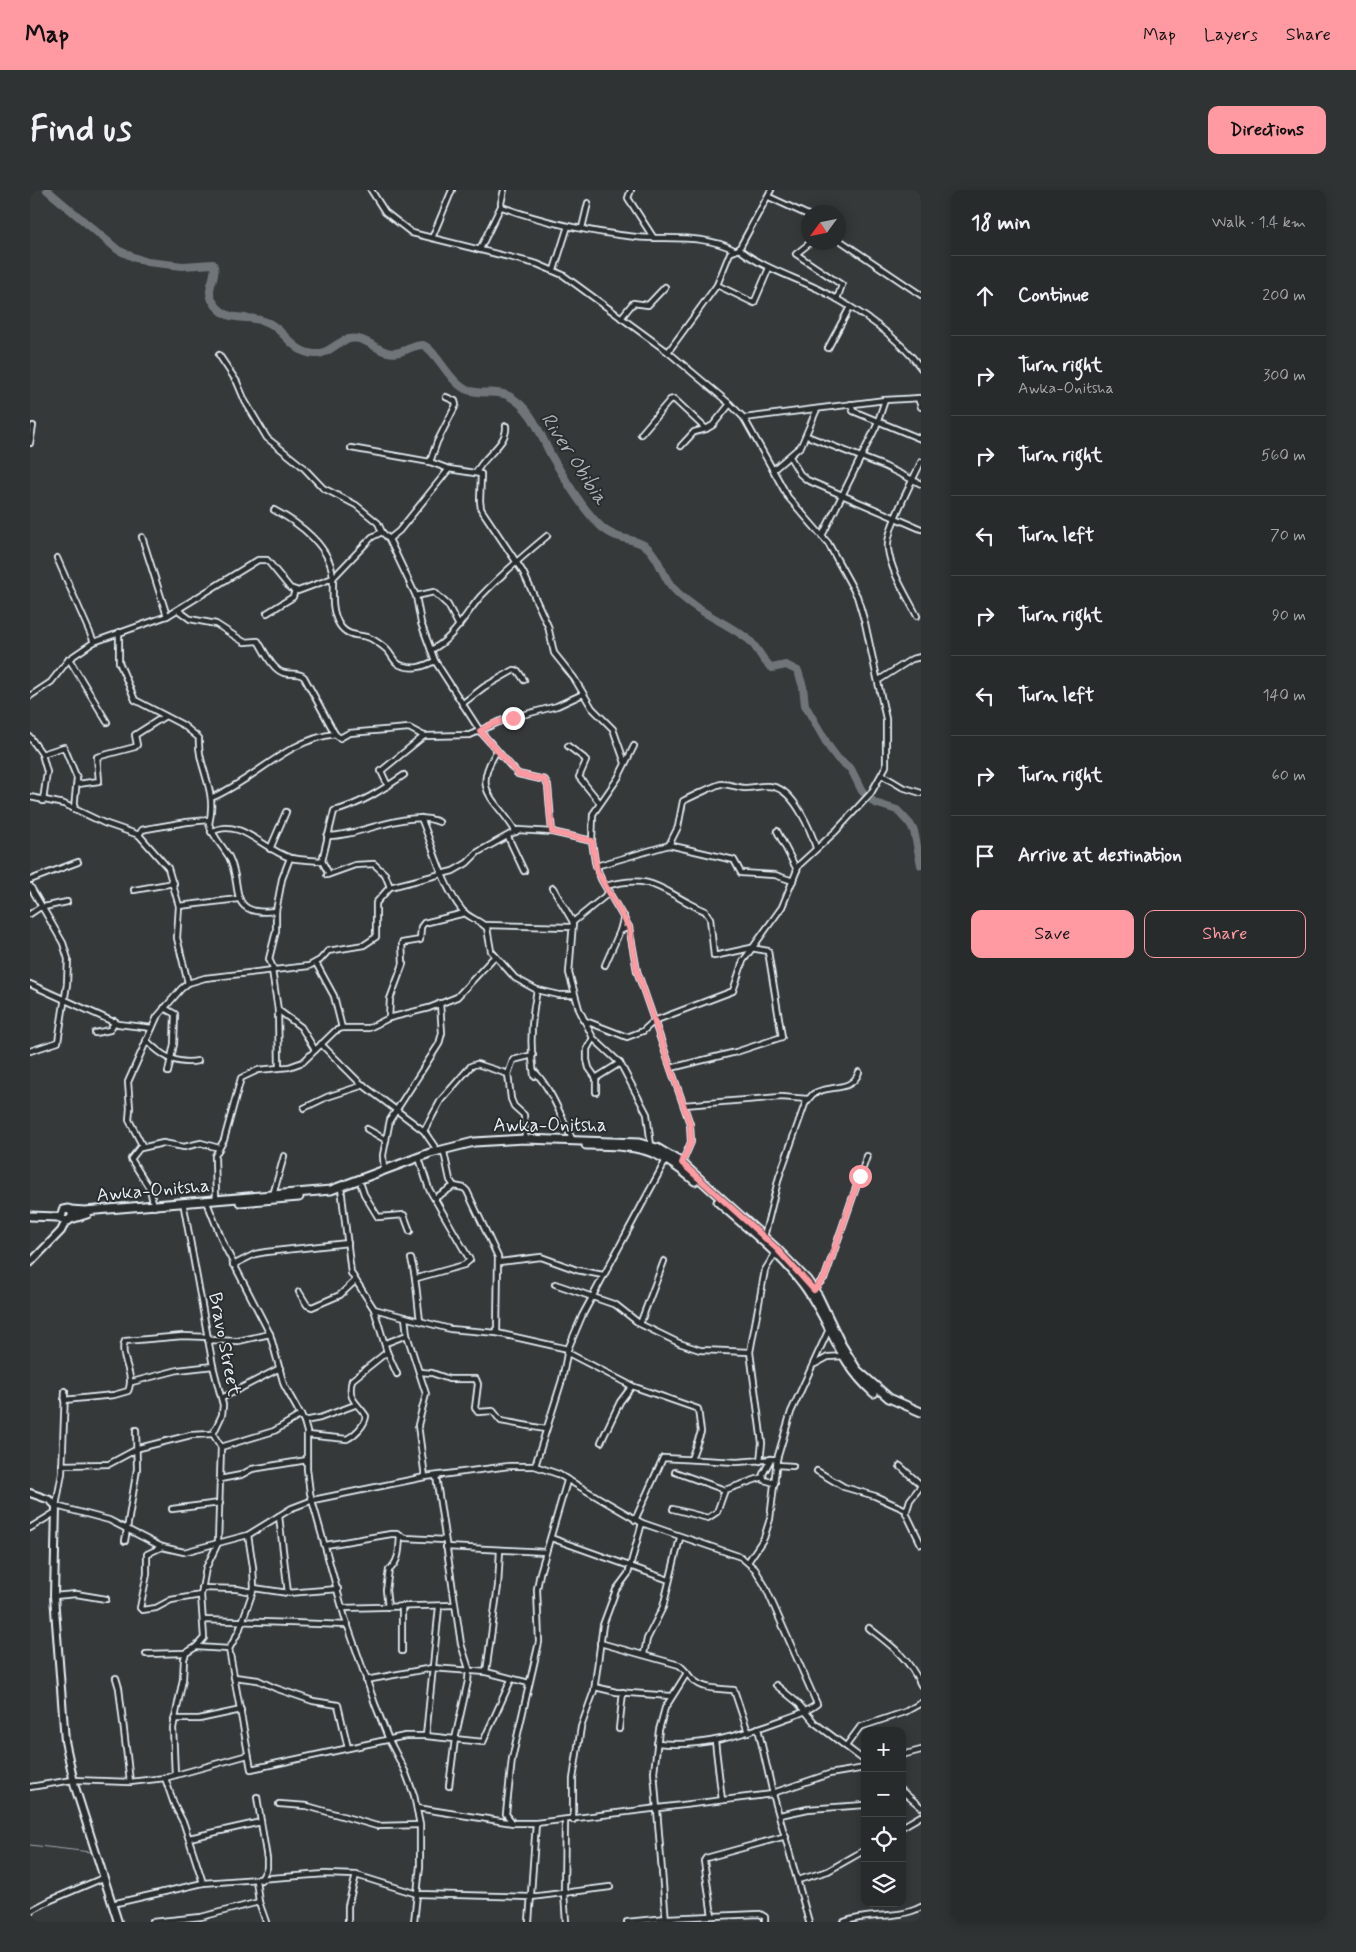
<!DOCTYPE html>
<meta charset="utf-8">
<style>
:root{--surface:#282b2c;--page:#303334;--text:#f1f3f6;--muted:#a5a7a9;--line:#444748;--accent:#ff9aa2}
body{margin:0;font-family:Mynerve,sans-serif;background:var(--page);color:var(--text)}
.controls{position:absolute;right:15px;bottom:15px;display:grid;overflow:hidden;border-radius:10px;box-shadow:0 2px 12px #0003}
.controls button{width:45px;height:45px;display:grid;place-items:center;padding:0;border:0;border-bottom:1px solid var(--line);background:var(--surface);color:var(--text);font:25px sans-serif}
.compass{position:absolute;left:771px;top:15px;width:45px;height:45px;border-radius:50%;background:var(--surface);box-shadow:0 2px 12px #0003;rotate:237deg}
.stop{position:absolute;width:15px;height:15px;margin:-11px;border:4px solid #ff9aa2;border-radius:50%;background:#fff}
.stop.end{background:#ff9aa2;border-color:#fff;box-shadow:0 1px 5px #0008}
.list{margin:0;padding:0;list-style:none}
h2{display:flex;justify-content:space-between;align-items:center;height:65px;margin:0;padding:0 20px;font-size:21px}
h2 small{font-size:16px;font-weight:400;color:var(--muted)}
.list li{display:grid;grid-template-columns:32px 1fr auto;gap:15px;align-items:center;box-sizing:border-box;height:80px;padding:0 20px;border-top:1px solid var(--line)}
.list b{display:block;font-size:19px;white-space:nowrap}
.list p{margin:0;font-size:16px;white-space:nowrap;color:var(--muted)}
.list em{font-size:16px;font-style:normal;color:var(--muted)}
.actions{display:flex;gap:10px;padding:15px 20px}
.actions a{flex:1;padding:11px 0;border:1px solid var(--accent);border-radius:10px;text-align:center;font-size:18px;color:var(--accent)}
.actions .main{background:var(--accent);color:#111}
.icon{flex:none;width:28px;height:28px;fill:none;stroke:currentColor;stroke-width:2;stroke-linecap:round;stroke-linejoin:round}
.map{position:relative;flex:none;width:891px;height:1732px;overflow:hidden;border-radius:10px}
header{display:flex;align-items:center;gap:30px;box-sizing:border-box;height:70px;padding:0 25px;background:var(--accent);color:#111}
header strong{font-size:24px}
nav{display:flex;gap:28px;margin-inline-start:auto;font-size:18px}
.intro{display:flex;align-items:center;justify-content:space-between;box-sizing:border-box;height:120px;padding:0 30px}
h1{margin:0;font-size:35px}
.button{padding:12px 22px;border-radius:10px;background:var(--accent);color:#111;font-size:18px;font-weight:700}
main{display:flex;gap:30px;padding:0 30px}
aside{flex:1;background:var(--surface);border-radius:10px;box-shadow:0 2px 12px #0003}
.map>svg:first-child{display:block}
.lines{fill:none;stroke-linecap:round;stroke-linejoin:round}
.stream{stroke:#a0a7ac;stroke-width:1}
.river{stroke:#707579;stroke-width:8}
.street-casing{stroke:#e8f1f8;stroke-width:8}
.secondary-casing{stroke:#e8f1f8;stroke-width:10}
.primary-casing{stroke:#e8f1f8;stroke-width:11}
.street{stroke:#2a2d2e;stroke-width:4.5}
.secondary{stroke:#2a2d2e;stroke-width:6}
.primary{stroke:#2a2d2e;stroke-width:7}
.route{stroke:#ff9aa2;stroke-width:6}
.labels{text-anchor:middle;stroke-width:4;stroke-linejoin:round;paint-order:stroke}
.street-label{font-size:19px;fill:#e8f1f8;stroke:#2a2d2e}
.water-label{font-size:20px;font-style:italic;fill:#acb3b8;stroke:#2a2d2e}
</style>
<header>
<strong>Map</strong>
<nav><a>Map</a><a>Layers</a><a>Share</a></nav>
</header>
<div class="intro"><h1>Find us</h1><a class="button">Directions</a></div>
<main>
<div class="map">
<svg width="891" height="1732" viewBox="0 0 891 1732">
<rect width="100%" height="100%" fill="#35393a"/>
<filter id="ink" filterUnits="userSpaceOnUse"><feTurbulence type="fractalNoise" baseFrequency=".02" numOctaves="2"/><feDisplacementMap in="SourceGraphic" scale="10" xChannelSelector="R" yChannelSelector="G"/><feConvolveMatrix kernelMatrix="1 2 1 2 8 2 1 2 1" color-interpolation-filters="sRGB"/></filter>
<g filter="url(#ink)">
<g class="lines">
<!-- stream -->
<polyline class="stream" points="0,1655 60,1662"/>
<!-- river -->
<path class="river" d="M17,0l71,60 15,7 14,5 36,4 30,-2c6,11 -8,23 -1,36 16,27 36,12 57,23 17,9 24,30 46,31 13,1 22,-13 34,-15 16,-3 24,9 38,13 14,4 23,-7 36,-7 13,5 25,35 42,44 14,7 31,0 44,7 24,13 31,39 43,61 12,20 24,42 40,60 5,6 13,14 20,17 11,6 24,5 35,13 13,11 15,29 26,41 21,23 51,33 75,51 10,8 13,21 24,29l14,-3 12,6 5,16 2,18 24,42 9,12 13,10 11,22 13,12 22,7 13,14 4,7 7,34"/>
<defs>
<g id="street">
<polyline points="341,0 355,22 382,43 507,74 533,85 638,162 700,214 714,228 758,307 798,353 827,406 835,433 856,529 856,576 841,603 806,641 769,675 752,717 713,771 703,801 624,831 613,841 597,847 553,830"/>
<path d="M474,0l-3,13 1,4c44,16 88,25 134,30 31,3 70,-3 98,13"/>
<polyline points="601,0 598,8 623,47"/>
<polyline points="739,7 778,25"/>
<polyline points="552,38 558,13"/>
<polyline points="402,48 422,0"/>
<polyline points="808,49 891,105"/>
<polyline points="781,52 766,64 812,95 807,109"/>
<polyline points="450,59 471,16"/>
<path d="M709,59c24,19 52,27 79,40 38,19 77,44 103,79"/>
<polyline points="524,80 538,36"/>
<polyline points="687,95 724,113 739,78"/>
<polyline points="591,128 603,113 618,115 635,97"/>
<polyline points="798,158 820,117"/>
<polyline points="638,162 687,95 700,63 709,59 741,0"/>
<polyline points="189,165 207,192 215,211 237,248 272,276 293,298 326,315 348,333 352,342"/>
<polyline points="888,208 891,217"/>
<polyline points="821,214 823,221 891,249"/>
<polyline points="714,228 855,210 891,208"/>
<polyline points="611,244 640,210 644,209 676,239 683,235 700,214"/>
<polyline points="777,246 854,276 891,294"/>
<polyline points="0,253 3,236"/>
<polyline points="651,256 664,242 676,239"/>
<polyline points="321,258 400,272 419,279 451,284 450,311 451,319 493,382 518,436 524,463 544,488 562,518 583,539 595,573"/>
<polyline points="760,267 770,284 777,290 891,339"/>
<polyline points="400,272 407,252 426,215 425,211 416,207"/>
<polyline points="743,280 771,256 787,219"/>
<path d="M446,283c7,-17 32,-29 30,-47"/>
<path d="M244,320c25,13 58,37 59,69 0,16 -2,31 6,45 9,15 22,9 33,15 5,3 11,7 15,11 6,6 7,14 16,16 12,4 21,0 32,-5"/>
<polyline points="792,346 846,237 855,210"/>
<polyline points="112,347 137,426"/>
<polyline points="359,349 369,341 419,279"/>
<polyline points="27,368 64,452"/>
<polyline points="386,406 404,402 418,415 429,436"/>
<path d="M148,420l12,9 26,5 28,18 14,-1c6,9 14,29 26,32 8,2 14,-1 20,4l31,57 5,4 9,-5 60,-5 15,8 46,-1 33,-15 54,-14 26,-12"/>
<polyline points="237,423 263,407 265,400"/>
<path d="M887,426c-10,-20 -26,-44 -29,-67 -3,-18 25,-69 33,-87"/>
<path d="M89,442v30l16,38 48,25 16,13c-2,30 19,50 10,86 4,13 13,21 20,33 15,29 -4,60 47,54"/>
<path d="M401,460c23,-11 34,-36 50,-54 21,-22 43,-41 66,-60"/>
<polyline points="39,469 77,532"/>
<polyline points="849,490 882,469 891,467"/>
<polyline points="0,506 21,492 39,469 64,452 137,426 228,370 237,370 260,398 268,401 303,388 342,347 352,342 359,349 386,406 391,433 405,471 450,541 488,584 515,590 518,596 522,642"/>
<polyline points="432,514 454,497 484,480 488,481 494,490"/>
<polyline points="0,547 12,564"/>
<polyline points="538,556 554,568 556,571 549,587 570,613"/>
<polyline points="604,556 588,588 563,624 562,651 565,672 571,689 599,737 607,781 660,934 661,952 652,973"/>
<path d="M467,561c-27,41 -1,47 19,81"/>
<polyline points="852,585 872,597 891,603"/>
<polyline points="48,594 69,591 67,567 105,557 107,555 105,545 135,526"/>
<polyline points="358,596 351,581 394,546"/>
<polyline points="0,607 34,614 74,633 109,645 138,678 149,716 147,748 158,793"/>
<path d="M181,608c44,-18 75,-58 124,-64"/>
<polyline points="13,611 17,582 12,564 34,557 47,588 44,619"/>
<path d="M391,628c12,28 21,67 41,92 6,8 18,10 25,18l4,23 24,27 22,12 22,5h15"/>
<polyline points="747,641 767,680"/>
<path d="M181,642c29,-16 53,19 80,26 10,2 21,2 31,3"/>
<polyline points="109,645 112,640 116,639 157,632 179,630"/>
<path d="M297,646c32,1 82,-28 112,-14"/>
<polyline points="478,647 494,681"/>
<path d="M639,655l9,-18 5,-26c4,-2 35,-17 38,-17 8,0 15,3 23,4 10,0 21,-4 30,-1 20,4 37,43 42,61"/>
<polyline points="240,659 256,622"/>
<polyline points="566,676 639,655 704,670 711,683 745,685 763,691"/>
<path d="M299,684l-7,-13 12,-50c25,-6 48,-21 70,-36"/>
<polyline points="297,685 325,675 344,674 355,684 360,697"/>
<polyline points="0,690 48,672"/>
<polyline points="0,696 33,753 38,769 37,794 28,852 0,861"/>
<path d="M576,696c49,-14 57,7 99,25l5,7 4,38 37,-8 17,3 14,86 -46,15 -65,16"/>
<polyline points="523,698 543,732"/>
<polyline points="104,700 144,693"/>
<polyline points="580,702 543,732 539,783 549,819 563,848 590,873 617,924 621,956"/>
<polyline points="149,716 208,709"/>
<polyline points="0,724 9,718 37,712"/>
<polyline points="454,735 541,737"/>
<polyline points="590,741 594,726"/>
<polyline points="286,773 304,806 312,838"/>
<polyline points="575,775 590,741 599,737"/>
<polyline points="242,780 248,820 249,877"/>
<polyline points="244,780 239,769 246,741 246,721 252,689 260,668"/>
<polyline points="0,794 88,834 122,838"/>
<polyline points="134,818 145,824 144,854 138,882"/>
<polyline points="248,820 271,837 285,860"/>
<polyline points="359,828 360,809 373,774 372,753 390,750 391,737 394,733 435,723"/>
<polyline points="65,843 80,840 85,831"/>
<polyline points="563,848 557,859 557,870 559,878 566,888 566,902"/>
<path d="M116,850c16,16 29,25 52,21"/>
<polyline points="291,854 329,892 394,941 407,960"/>
<path d="M504,881c17,17 28,47 39,70"/>
<path d="M504,886c-4,-28 -3,-58 3,-86"/>
<polyline points="566,888 590,873"/>
<polyline points="654,915 751,907 778,909"/>
<polyline points="274,918 297,907 334,895"/>
<polyline points="337,939 356,950"/>
<polyline points="394,941 411,910 441,876 447,874 478,884"/>
<polyline points="495,949 494,925 484,916 481,909 478,884 483,870 503,865"/>
<polyline points="111,958 133,953 154,957 171,953 189,958"/>
<polyline points="414,962 420,990 424,996 434,998 437,1001 468,1067 467,1143"/>
<polyline points="354,981 353,965 360,930 409,854 412,843 410,813"/>
<polyline points="331,995 334,1004 348,1027 374,1025 380,1041"/>
<polyline points="311,997 321,1083 344,1119 420,1139 467,1143 538,1159"/>
<polyline points="243,1005 254,966"/>
<polyline points="405,1008 424,996"/>
<polyline points="186,1009 185,966 194,950 211,888 228,880 259,877 273,872 305,841 312,838 339,838 359,828 399,818 427,807 465,766"/>
<polyline points="176,1010 194,1055 240,1144 254,1195 274,1231 277,1242 277,1279 280,1303 315,1428 345,1514 359,1550 375,1581 384,1605 390,1635 390,1676 384,1732"/>
<polyline points="124,1017 120,999 101,969 112,955 99,930 100,918 98,892 127,827 151,799 158,793 175,788 279,776 290,770 298,761 334,755 346,747 346,713 360,697 423,681 437,673 448,662 488,640 522,642 562,651"/>
<path d="M734,1047l15,-60 26,-73c2,-3 5,-7 8,-10 15,-10 39,-1 46,-22"/>
<path d="M381,1069c6,20 6,41 9,61"/>
<polyline points="469,1072 511,1067 547,1080 573,1085"/>
<polyline points="203,1075 225,1064 236,1062 318,1053"/>
<polyline points="387,1088 434,1075 440,1070 399,999 390,971"/>
<polyline points="525,1094 586,1115 610,1134 649,1153 670,1160 720,1162"/>
<polyline points="784,1099 795,1087 837,966"/>
<polyline points="269,1102 277,1115 282,1117 310,1105 325,1091"/>
<polyline points="344,1119 357,1162 367,1184"/>
<polyline points="375,1127 377,1145 396,1204 388,1235 395,1287"/>
<polyline points="610,1134 634,1071"/>
<polyline points="178,1150 208,1151 240,1144"/>
<polyline points="356,1153 377,1145"/>
<polyline points="538,1163 602,1196 668,1219 671,1242 661,1269"/>
<polyline points="785,1174 798,1167 815,1166"/>
<polyline points="390,1182 402,1183 419,1189 446,1189 448,1194 445,1218 448,1222 463,1221 471,1231 515,1239"/>
<polyline points="102,1192 148,1180 183,1176"/>
<path d="M35,1201l-3,82 -6,33 53,14 53,27 22,5 64,-17 44,-27 21,-8 112,-23 84,-11h26l23,8 84,49 99,34 14,12 10,17 52,118c-11,9 -22,11 -35,16 -41,15 -80,28 -125,23"/>
<polyline points="192,1208 250,1178"/>
<path d="M34,1210l50,-5 14,-4c8,-17 -10,-35 -3,-50l58,-5 25,1"/>
<polyline points="274,1231 290,1228 325,1215"/>
<path d="M277,1245l40,4c8,-4 18,-14 19,-23 -9,-14 -19,-16 -14,-36l35,-28"/>
<polyline points="571,1252 590,1212 602,1196"/>
<polyline points="191,1257 244,1241 271,1225"/>
<polyline points="741,1269 733,1284 734,1290 745,1293"/>
<polyline points="730,1271 732,1253 720,1162 735,1080 745,1064"/>
<polyline points="32,1275 79,1274 109,1258 161,1245 183,1244"/>
<polyline points="746,1275 763,1276"/>
<polyline points="505,1276 532,1190 538,1159 552,1126 636,970"/>
<polyline points="870,1276 891,1295"/>
<polyline points="787,1281 814,1297 845,1306 876,1320"/>
<polyline points="645,1282 695,1300"/>
<polyline points="406,1286 431,1454 439,1479 438,1491 425,1549 419,1596"/>
<polyline points="190,1289 211,1285 222,1279 277,1270"/>
<polyline points="891,1296 880,1310 876,1323 891,1354"/>
<polyline points="142,1319 190,1313"/>
<polyline points="643,1319 678,1328 687,1322 695,1300 733,1287"/>
<polyline points="249,1326 258,1403"/>
<polyline points="605,1330 633,1268 707,1272 747,1269"/>
<polyline points="0,1338 26,1322"/>
<polyline points="218,1345 223,1377 224,1398 209,1441 199,1459 221,1579 375,1546 396,1546 453,1552 481,1490"/>
<polyline points="521,1348 639,1390"/>
<polyline points="95,1351 107,1279 106,1240"/>
<polyline points="296,1355 361,1344 367,1344 375,1348 415,1350"/>
<polyline points="132,1357 117,1364 117,1384 110,1418 112,1420 126,1418 141,1410 171,1405"/>
<polyline points="416,1357 515,1362"/>
<polyline points="718,1372 734,1348 740,1329 747,1269 761,1222 800,1137"/>
<polyline points="172,1398 207,1399 222,1402"/>
<polyline points="224,1398 258,1403 308,1399"/>
<polyline points="24,1406 46,1404 76,1409"/>
<path d="M358,1417l-2,-17 3,-20c11,-9 10,-22 11,-34"/>
<polyline points="313,1418 425,1415"/>
<polyline points="173,1430 318,1435"/>
<path d="M839,1438c23,18 39,29 52,57"/>
<path d="M570,1453l79,22c6,4 8,9 13,14 13,12 27,9 42,11l14,42"/>
<polyline points="166,1457 199,1459"/>
<polyline points="372,1461 372,1416"/>
<polyline points="116,1464 156,1463"/>
<polyline points="614,1464 617,1449 633,1417 650,1348"/>
<polyline points="456,1482 468,1396 470,1360"/>
<polyline points="204,1487 228,1490 245,1498 283,1511 308,1515 318,1558"/>
<polyline points="86,1488 89,1498 100,1592"/>
<polyline points="336,1490 402,1478 456,1482 499,1493"/>
<polyline points="746,1495 768,1513 785,1533 835,1571"/>
<polyline points="565,1497 586,1502 641,1506"/>
<polyline points="144,1529 169,1529 211,1520"/>
<polyline points="728,1538 743,1604 779,1732"/>
<polyline points="589,1539 593,1502"/>
<polyline points="396,1546 409,1417"/>
<polyline points="685,1551 692,1610"/>
<polyline points="816,1556 830,1537 875,1522 891,1513"/>
<polyline points="872,1565 891,1560"/>
<polyline points="145,1585 143,1538 153,1489 154,1469 156,1463 166,1457 174,1448 171,1405 176,1378 188,1353 191,1257 183,1244 192,1225 193,1215 183,1176 154,1017"/>
<polyline points="135,1588 144,1614 154,1634 173,1693"/>
<polyline points="0,1597 43,1590 100,1592 135,1588 218,1565"/>
<polyline points="872,1601 891,1617"/>
<polyline points="743,1603 799,1584 835,1578"/>
<polyline points="227,1607 237,1669 237,1678 231,1690"/>
<polyline points="249,1614 277,1616 347,1636 390,1635"/>
<polyline points="387,1618 483,1633 506,1633 743,1604"/>
<polyline points="750,1625 778,1619 835,1615"/>
<polyline points="535,1630 534,1703 536,1732"/>
<polyline points="543,1630 543,1589 551,1537 564,1501 573,1435 586,1400 598,1384 612,1333"/>
<polyline points="482,1632 476,1624 482,1569 509,1452 507,1399 510,1383 537,1291"/>
<polyline points="872,1637 891,1626"/>
<polyline points="159,1648 231,1632"/>
<polyline points="226,1690 229,1712 236,1732"/>
<polyline points="768,1690 798,1681 835,1660"/>
<polyline points="82,1714 173,1693 295,1684 326,1685 387,1704 501,1707 580,1697"/>
<polyline points="0,1721 21,1710 73,1688"/>
<polyline points="682,1726 674,1671 676,1668 756,1646"/>
<polyline points="122,1732 171,1727 229,1712"/>
<polyline points="318,1732 318,1716 326,1685"/>
<polyline points="499,1732 506,1633"/>
<polyline points="597,1732 637,1728 730,1724 735,1727 735,1732"/>
<polyline points="636,1732 624,1582 629,1540 635,1518 657,1483"/>
<path d="M814,1732c25,-10 53,-2 77,-15"/>
</g>
<g id="secondary">
<polyline points="0,1073 31,1041 36,1031"/>
<polyline points="0,1303 20,1310 26,1316 24,1406 35,1551 45,1597 88,1732"/>
</g>
<g id="primary">
<path d="M556,955c53,1 68,1 109,36"/>
<polyline points="210,1012 269,1007"/>
<path d="M688,1012c29,26 62,51 85,82 28,37 34,77 71,109"/>
<polyline points="40,1020 55,1021 301,1000 400,963 444,952 495,949 609,953 627,958 652,973 746,1058 777,1090 788,1106 811,1154 827,1180 859,1208 891,1222"/>
<polyline points="0,1026 27,1027 38,1031 42,1027 42,1021 38,1019 33,1020 31,1028"/>
<polyline points="41,1029 57,1024"/>
</g>
</defs>
<!-- street casing -->
<use href="#street" class="street-casing"/>
<!-- secondary casing -->
<use href="#secondary" class="secondary-casing"/>
<!-- primary casing -->
<use href="#primary" class="primary-casing"/>
<!-- street -->
<use href="#street" class="street"/>
<!-- secondary -->
<use href="#secondary" class="secondary"/>
<!-- primary -->
<use href="#primary" class="primary"/>
</g>
</g>
<g class="lines" filter="url(#ink)">
<!-- route -->
<polyline class="route" points="483,528 462,534 450,541 488,584 515,590 518,596 522,642 562,651 567,681 599,737 607,781 660,934 661,952 652,973 746,1058 784,1100 795,1087 830,986"/>
</g>
<g class="labels">
<!-- street labels -->
<g class="street-label">
<text x="520" y="941">Awka-Onitsha</text>
<text transform="translate(123 999) rotate(-5)" y="7">Awka-Onitsha</text>
<text transform="translate(196 1154) rotate(79)" y="7">Bravo Street</text>
</g>
<!-- water labels -->
<g class="water-label">
<text transform="translate(545 268) rotate(57)" y="7">River Obibia</text>
</g>
</g>
</svg>
<div class="controls">
<button>+</button>
<button>−</button>
<button><svg class="icon" aria-label="locate" viewBox="0 0 24 24"><circle cx="12" cy="12" r="6"/><path d="M12 2v4M12 18v4M2 12h4M18 12h4"/></svg></button>
<button><svg class="icon" aria-label="layers" viewBox="0 0 24 24"><path d="M12 4l9 5-9 5-9-5zM3 14l9 5 9-5"/></svg></button>
</div>
<svg class="compass" viewBox="-18 -18 36 36"><path d="M0-13l5 13h-10z" fill="#e53935"/><path d="M0 13l5-13h-10z" fill="#a5a7a9"/></svg>
<div class="stop" style="left:830px;top:986px"></div>
<div class="stop end" style="left:483px;top:528px"></div>
</div>
<aside>
<h2>18 min<small>Walk · 1.4 km</small></h2>
<ul class="list">
<li><svg class="icon" aria-label="ahead" viewBox="0 0 24 24"><path d="M12 20V5M6 11l6-6 6 6"/></svg><div><b>Continue</b></div><em>200 m</em></li>
<li><svg class="icon" aria-label="right" viewBox="0 0 24 24"><path d="M7 20v-9h11M14 6l5 5-5 5"/></svg><div><b>Turn right</b><p>Awka-Onitsha</p></div><em>300 m</em></li>
<li><svg class="icon" aria-label="right" viewBox="0 0 24 24"><path d="M7 20v-9h11M14 6l5 5-5 5"/></svg><div><b>Turn right</b></div><em>560 m</em></li>
<li><svg class="icon" aria-label="left" viewBox="0 0 24 24"><path d="M17 20v-9H6M10 6l-5 5 5 5"/></svg><div><b>Turn left</b></div><em>70 m</em></li>
<li><svg class="icon" aria-label="right" viewBox="0 0 24 24"><path d="M7 20v-9h11M14 6l5 5-5 5"/></svg><div><b>Turn right</b></div><em>90 m</em></li>
<li><svg class="icon" aria-label="left" viewBox="0 0 24 24"><path d="M17 20v-9H6M10 6l-5 5 5 5"/></svg><div><b>Turn left</b></div><em>140 m</em></li>
<li><svg class="icon" aria-label="right" viewBox="0 0 24 24"><path d="M7 20v-9h11M14 6l5 5-5 5"/></svg><div><b>Turn right</b></div><em>60 m</em></li>
<li><svg class="icon" aria-label="arrive" viewBox="0 0 24 24"><path d="M6 21V4h12l-3 4 3 4H6"/></svg><div><b>Arrive at destination</b></div></li>
</ul>
<div class="actions"><a class="main">Save</a><a>Share</a></div>
</aside>
</main>
